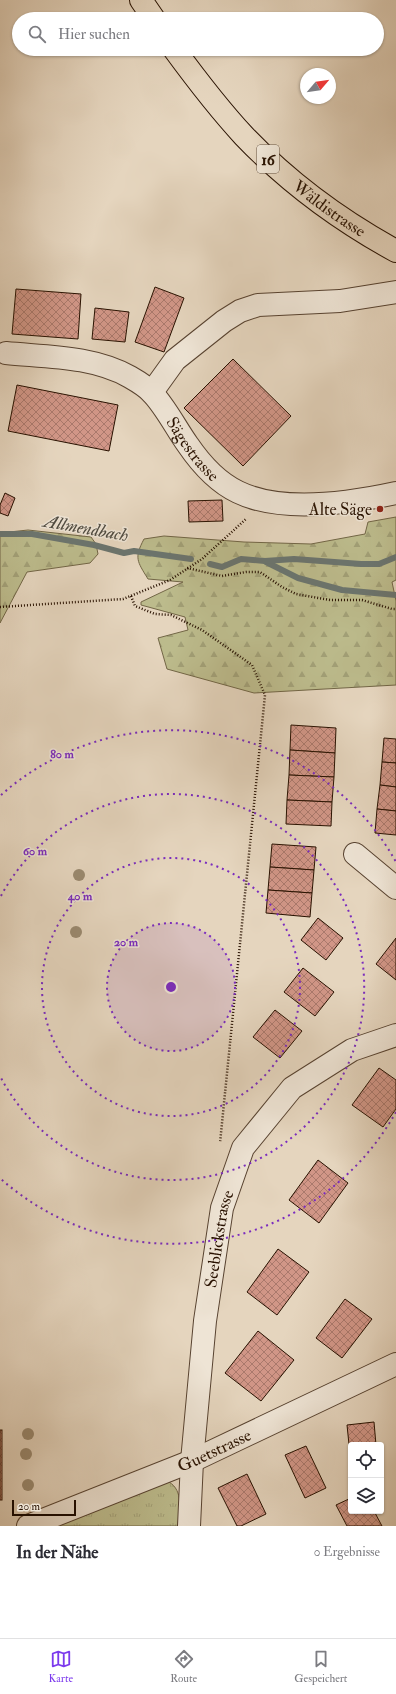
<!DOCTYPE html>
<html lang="de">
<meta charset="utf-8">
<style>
:root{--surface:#fff;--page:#f2f2f3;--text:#2b2b33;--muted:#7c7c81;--line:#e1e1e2;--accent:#7c3aed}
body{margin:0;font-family:"IM FELL Double Pica",serif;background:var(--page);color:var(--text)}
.controls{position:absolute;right:12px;bottom:12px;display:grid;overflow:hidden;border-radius:4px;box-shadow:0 1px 3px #0004}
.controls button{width:36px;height:36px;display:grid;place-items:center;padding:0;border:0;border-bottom:1px solid var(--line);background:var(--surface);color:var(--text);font:20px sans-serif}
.compass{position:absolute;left:300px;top:68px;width:36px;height:36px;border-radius:50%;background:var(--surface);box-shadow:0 1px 3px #0004;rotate:61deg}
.scale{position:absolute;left:12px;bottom:10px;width:64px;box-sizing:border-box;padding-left:4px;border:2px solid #281100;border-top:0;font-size:11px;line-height:14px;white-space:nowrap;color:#281100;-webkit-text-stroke:3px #eee4d5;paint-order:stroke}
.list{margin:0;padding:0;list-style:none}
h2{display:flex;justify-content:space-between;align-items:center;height:52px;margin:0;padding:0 16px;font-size:17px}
h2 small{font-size:13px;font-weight:400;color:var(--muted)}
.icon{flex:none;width:22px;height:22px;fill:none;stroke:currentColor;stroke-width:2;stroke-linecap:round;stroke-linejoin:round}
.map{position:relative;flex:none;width:396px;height:1526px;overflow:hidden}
.search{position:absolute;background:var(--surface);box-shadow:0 1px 3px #0004;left:12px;right:12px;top:12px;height:44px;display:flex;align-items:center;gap:10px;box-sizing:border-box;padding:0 14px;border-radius:22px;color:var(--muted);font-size:15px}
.sheet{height:112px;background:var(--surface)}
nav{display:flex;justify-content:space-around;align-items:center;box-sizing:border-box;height:56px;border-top:1px solid var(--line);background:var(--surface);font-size:11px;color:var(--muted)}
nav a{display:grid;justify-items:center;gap:2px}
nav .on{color:var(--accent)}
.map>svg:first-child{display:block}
.grass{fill:url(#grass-tufts);stroke:#726646}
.forest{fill:url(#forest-firs);stroke:#726646}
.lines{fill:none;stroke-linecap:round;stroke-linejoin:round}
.stream{stroke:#6b756f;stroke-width:6}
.building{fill:url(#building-cross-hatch);stroke:#281100}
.minor-casing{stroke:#574230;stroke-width:24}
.major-casing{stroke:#281100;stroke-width:24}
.path{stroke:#281100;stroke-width:2.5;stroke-dasharray:1 2;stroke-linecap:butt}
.minor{stroke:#eee4d5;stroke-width:22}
.major{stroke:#e5d5be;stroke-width:22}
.tree{fill:#9a8a70}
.ring{fill:none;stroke:#7b2cbf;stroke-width:2;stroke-dasharray:2 4}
.poi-dot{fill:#8f2418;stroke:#eee4d5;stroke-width:1.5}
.labels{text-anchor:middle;stroke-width:3;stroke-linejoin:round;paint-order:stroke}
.shield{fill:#eee4d5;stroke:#635040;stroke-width:1}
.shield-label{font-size:16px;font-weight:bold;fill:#281100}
.street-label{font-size:17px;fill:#281100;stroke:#eee4d5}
.poi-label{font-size:17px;fill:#281100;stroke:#eee4d5;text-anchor:end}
.water-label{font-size:18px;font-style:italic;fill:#4f4b41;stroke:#eee4d5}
.centre{fill:#7b2cbf;stroke:#eee4d5;stroke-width:2}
.ring-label{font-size:12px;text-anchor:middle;font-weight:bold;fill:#7b2cbf;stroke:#eee4d5;stroke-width:3;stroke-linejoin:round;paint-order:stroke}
</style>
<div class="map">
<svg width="396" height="1526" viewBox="0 0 396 1526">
<defs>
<pattern id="grass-tufts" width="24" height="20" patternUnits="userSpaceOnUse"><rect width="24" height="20" fill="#bcbb8c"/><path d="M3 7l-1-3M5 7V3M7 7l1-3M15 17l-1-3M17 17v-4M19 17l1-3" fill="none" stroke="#a2a077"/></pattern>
<pattern id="forest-firs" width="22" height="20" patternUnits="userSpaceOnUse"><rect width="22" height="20" fill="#bcbb8c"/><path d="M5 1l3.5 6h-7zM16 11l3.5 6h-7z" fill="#a2a077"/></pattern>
<pattern id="building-cross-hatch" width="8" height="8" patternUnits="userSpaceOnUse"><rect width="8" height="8" fill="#d19687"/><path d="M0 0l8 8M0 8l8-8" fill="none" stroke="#aa796c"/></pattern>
</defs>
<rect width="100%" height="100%" fill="#e5d5be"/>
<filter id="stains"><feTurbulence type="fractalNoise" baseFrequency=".005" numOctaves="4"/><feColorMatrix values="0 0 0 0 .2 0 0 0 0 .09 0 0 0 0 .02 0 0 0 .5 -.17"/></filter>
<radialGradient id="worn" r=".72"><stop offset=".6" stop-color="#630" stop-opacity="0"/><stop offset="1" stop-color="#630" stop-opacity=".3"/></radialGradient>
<!-- grass -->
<path class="grass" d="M169,1482c15,9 10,28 9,44h-138z"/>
<!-- forest -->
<g class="forest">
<path d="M396,517v63l-4,2 4,19v84l-142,8 -87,-24 -9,-31 30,-8 -3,-13 -44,-12v-3l42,-20 -35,-3c-11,-18 -14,-21 -4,-40l20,-3 80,6 67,2 54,-10 3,-12z"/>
<polygon points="28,530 91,537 96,544 98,554 90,563 27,572 0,623 0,533"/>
</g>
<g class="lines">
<!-- stream -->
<g class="stream">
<polyline points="0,534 32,534 94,545 124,553 134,551 191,559"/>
<polyline points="266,562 298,578 342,590 396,595"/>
<polyline points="210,564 222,567 241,559 265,561 294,559 361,564 379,564 396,557"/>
</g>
</g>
<!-- building -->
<g class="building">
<polygon points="155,287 184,298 164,352 135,342"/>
<polygon points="16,289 81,294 78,339 12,334"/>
<polygon points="95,308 129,312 125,342 92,339"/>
<polygon points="233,359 291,416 243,466 184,408"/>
<polygon points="17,385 118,405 109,451 8,431"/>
<polygon points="5,493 15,498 8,516 0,513 0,505"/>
<polygon points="222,500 223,521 189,522 188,501"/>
<polygon points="291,725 336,728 335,753 290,750"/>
<polygon points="384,738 396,739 396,763 382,762"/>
<polygon points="290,750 335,753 334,777 289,775"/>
<polygon points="382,762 396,763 396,787 380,785"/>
<polygon points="289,775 334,777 332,802 287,800"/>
<polygon points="380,785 396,787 396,811 377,809"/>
<polygon points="287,800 332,802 331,826 286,824"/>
<polygon points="377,809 396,811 396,835 375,833"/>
<polygon points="272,844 316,847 314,870 270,867"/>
<polygon points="270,867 314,870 312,893 268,890"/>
<polygon points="268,890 312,893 310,917 266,913"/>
<polygon points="318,918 343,938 326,960 301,940"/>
<polygon points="396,938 396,980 376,964"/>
<polygon points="303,968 334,992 315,1016 284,992"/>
<polygon points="275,1010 302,1031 280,1058 253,1037"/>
<polygon points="379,1068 396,1080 396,1109 383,1127 352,1105"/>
<polygon points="318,1160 348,1183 319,1223 289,1200"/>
<polygon points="278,1249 309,1272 277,1315 247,1292"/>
<polygon points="345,1299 372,1319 342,1358 316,1338"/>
<polygon points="258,1331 294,1360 261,1401 225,1373"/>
<polygon points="374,1422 376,1445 351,1445 351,1464 347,1425"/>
<rect x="0" y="1430" width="2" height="70"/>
<polygon points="306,1446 326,1488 305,1498 285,1455"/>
<polygon points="247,1474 266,1514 241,1526 237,1526 218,1488"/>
<polygon points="351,1498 351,1511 374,1511 382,1526 347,1526 336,1505"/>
</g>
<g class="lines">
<defs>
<g id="minor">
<path id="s1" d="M6,353c41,4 87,3 124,24 7,4 17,10 22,16 13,13 25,37 36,52 13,19 29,37 50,47 43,21 112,11 158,1"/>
<polyline points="152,392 175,360 224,321 240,311 258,305 340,301 396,292"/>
<polyline points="355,854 396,888"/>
<path id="s2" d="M28,1526l164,-65 204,-97"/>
<path id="s3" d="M189,1526l3,-65 13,-140 17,-113 21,-60 49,-60 60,-38 44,-15"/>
</g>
<g id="major">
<polyline points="141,0 154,19"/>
<path id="s4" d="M174,49c22,30 45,60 70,87 44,46 97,85 152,115"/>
</g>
</defs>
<!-- minor casing -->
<use href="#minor" class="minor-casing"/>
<!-- major casing -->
<use href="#major" class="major-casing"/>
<!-- path -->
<g class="path">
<polyline points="187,568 222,576 246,572 260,572 282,587 296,594 330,600 362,600 392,609 396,609"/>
<polyline points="131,596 135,606 155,614 171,615 202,630 252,665 265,695 220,1143"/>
<polyline points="0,607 123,599 170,580 202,559 246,519"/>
</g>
<!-- minor -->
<use href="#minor" class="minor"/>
<!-- major -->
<use href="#major" class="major"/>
</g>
<!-- trees -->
<g class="tree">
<circle cx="79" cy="875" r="6"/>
<circle cx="76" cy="932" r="6"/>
<circle cx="28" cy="1434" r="6"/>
<circle cx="26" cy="1454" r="6"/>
<circle cx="28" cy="1485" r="6"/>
</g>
<!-- distance rings -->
<circle cx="171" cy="987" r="64" fill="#7b2cbf" fill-opacity=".12"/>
<g class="ring">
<circle cx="171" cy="987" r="64"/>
<circle cx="171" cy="987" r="129"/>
<path d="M1 896A193 193 0 1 1 1 1078"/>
<path d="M396 1112A257 257 0 0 1 1 1179M1 795A257 257 0 0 1 396 862"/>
</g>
<!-- markers -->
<circle class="poi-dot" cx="380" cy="509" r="4"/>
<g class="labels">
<!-- shield labels -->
<rect class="shield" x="257" y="145" width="22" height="28" rx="3"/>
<g class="shield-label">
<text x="268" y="165">16</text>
</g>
<!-- street labels -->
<g class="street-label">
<text dy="6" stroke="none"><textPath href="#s4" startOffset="224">Wäldistrasse</textPath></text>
<text dy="6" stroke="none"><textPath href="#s1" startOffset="224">Sägestrasse</textPath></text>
<text dy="6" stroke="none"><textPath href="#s3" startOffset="289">Seeblickstrasse</textPath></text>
<text dy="6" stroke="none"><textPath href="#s2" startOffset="201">Guetstrasse</textPath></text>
</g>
<!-- poi labels -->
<g class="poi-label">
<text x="372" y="515">Alte Säge</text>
</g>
<!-- water labels -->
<g class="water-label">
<text transform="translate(86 528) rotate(10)" y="6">Allmendbach</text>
</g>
</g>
<circle cx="171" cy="987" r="6" class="centre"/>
<g class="ring-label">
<text x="62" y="758">80 m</text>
<text x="35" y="855">60 m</text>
<text x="80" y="900">40 m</text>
<text x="126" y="946">20 m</text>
</g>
<rect width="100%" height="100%" filter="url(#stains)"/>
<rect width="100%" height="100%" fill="url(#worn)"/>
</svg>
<div class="controls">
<button><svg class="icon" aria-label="locate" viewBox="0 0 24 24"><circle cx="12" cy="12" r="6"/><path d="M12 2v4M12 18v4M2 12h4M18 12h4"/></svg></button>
<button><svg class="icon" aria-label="layers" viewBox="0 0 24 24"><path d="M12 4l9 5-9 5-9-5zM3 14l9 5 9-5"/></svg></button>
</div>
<svg class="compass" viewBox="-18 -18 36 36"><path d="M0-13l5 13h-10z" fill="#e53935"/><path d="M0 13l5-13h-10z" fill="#7c7c81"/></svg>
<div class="scale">20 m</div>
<div class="search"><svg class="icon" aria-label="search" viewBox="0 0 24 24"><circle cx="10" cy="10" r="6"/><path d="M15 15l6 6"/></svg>Hier suchen</div>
</div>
<section class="sheet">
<h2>In der Nähe<small>0 Ergebnisse</small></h2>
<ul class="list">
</ul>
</section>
<nav>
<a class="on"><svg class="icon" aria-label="map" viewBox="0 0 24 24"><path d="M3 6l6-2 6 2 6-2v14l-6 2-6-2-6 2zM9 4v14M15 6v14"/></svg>Karte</a>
<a><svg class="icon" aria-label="directions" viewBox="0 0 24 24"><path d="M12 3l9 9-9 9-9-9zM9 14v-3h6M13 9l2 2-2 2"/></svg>Route</a>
<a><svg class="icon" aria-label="saved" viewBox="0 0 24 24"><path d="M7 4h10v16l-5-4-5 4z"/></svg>Gespeichert</a>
</nav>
